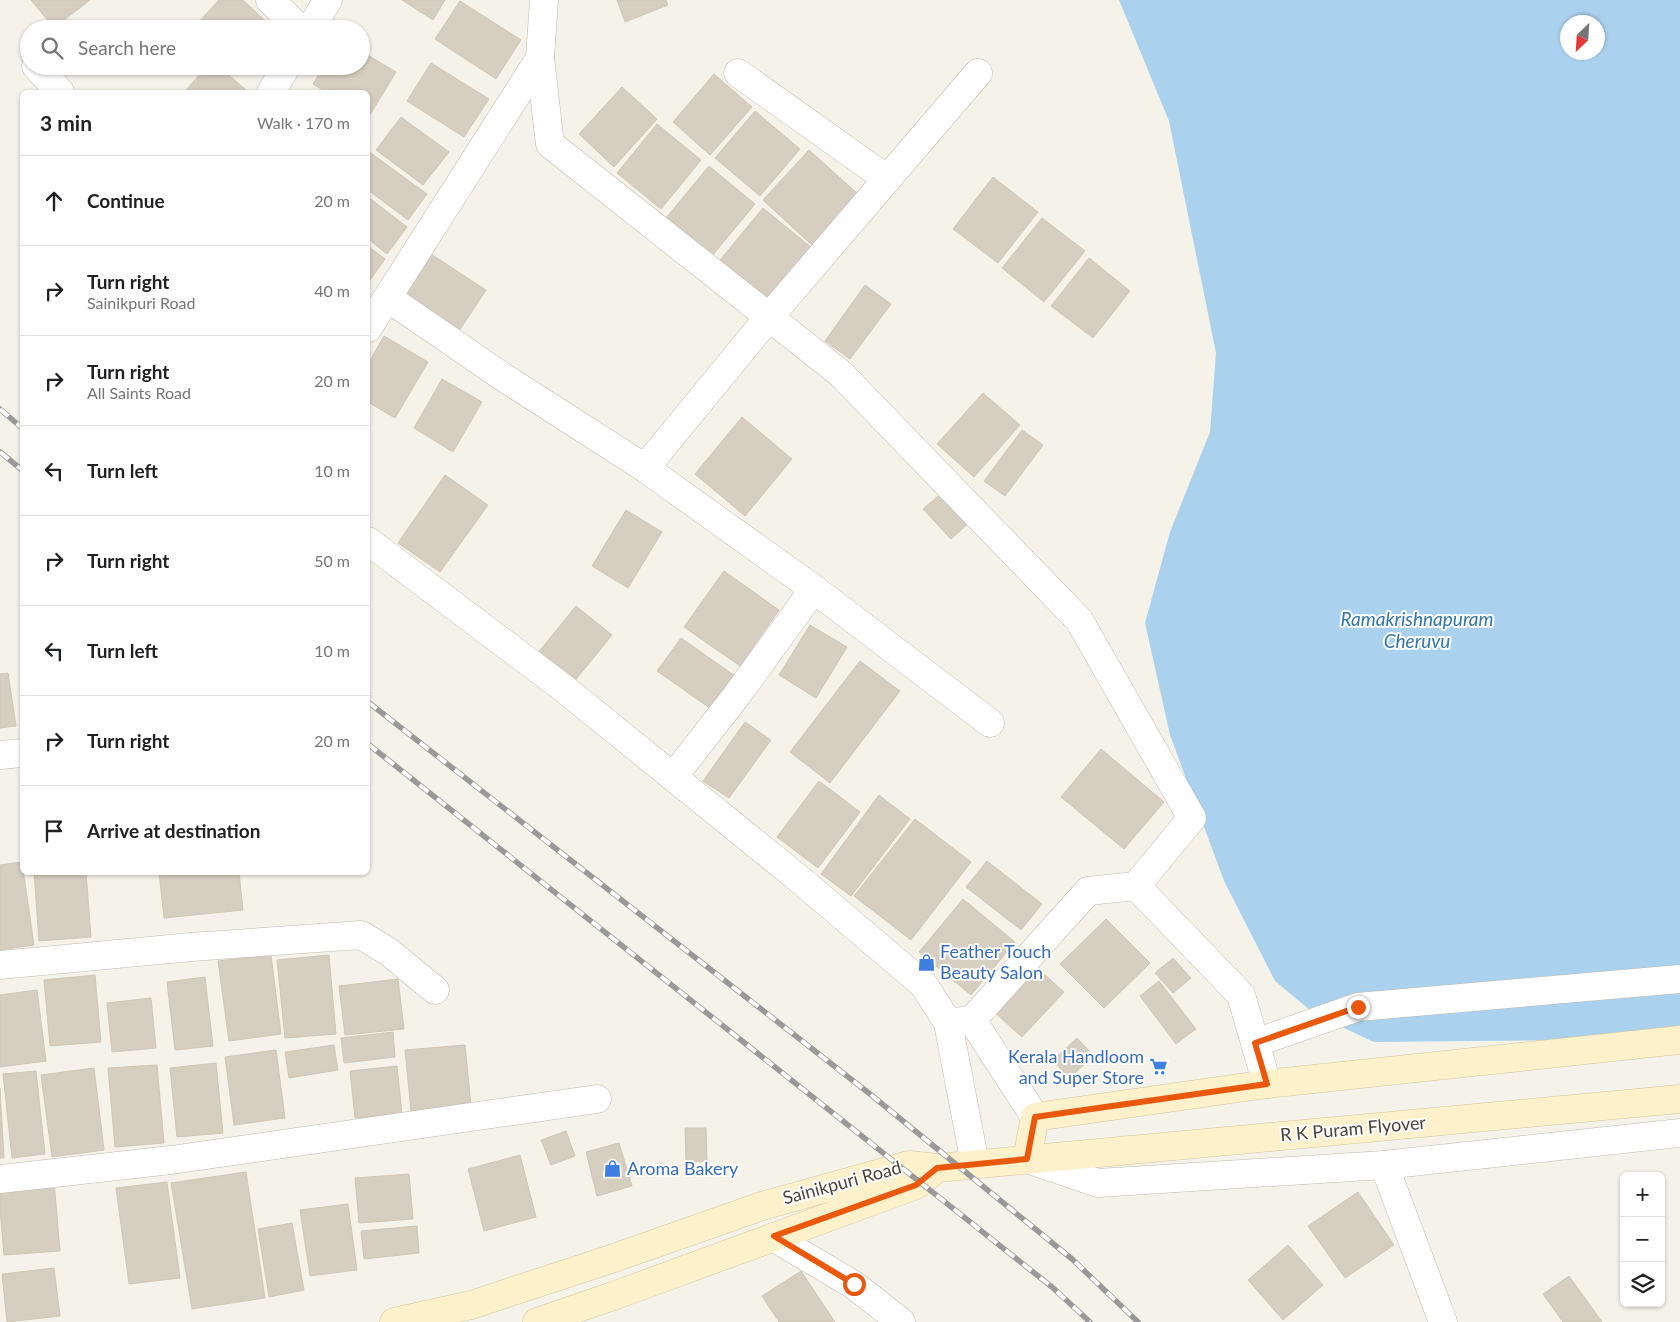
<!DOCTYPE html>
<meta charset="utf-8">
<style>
:root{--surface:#fff;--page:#f6f6f6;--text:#202124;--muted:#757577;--line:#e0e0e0}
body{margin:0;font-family:Lato,sans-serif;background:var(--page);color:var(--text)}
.controls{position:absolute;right:15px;bottom:15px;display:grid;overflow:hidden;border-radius:8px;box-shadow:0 1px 4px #0004}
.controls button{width:45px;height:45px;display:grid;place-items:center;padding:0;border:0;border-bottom:1px solid var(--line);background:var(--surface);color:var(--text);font:25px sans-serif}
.compass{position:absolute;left:1560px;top:15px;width:45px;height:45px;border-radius:50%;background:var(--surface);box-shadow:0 1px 4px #0004;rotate:205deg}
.stop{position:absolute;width:15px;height:15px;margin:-11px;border:4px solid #ea580c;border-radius:50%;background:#fff}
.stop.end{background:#ea580c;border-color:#fff;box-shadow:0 1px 5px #0008}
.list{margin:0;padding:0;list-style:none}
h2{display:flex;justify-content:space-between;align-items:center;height:65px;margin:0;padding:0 20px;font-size:21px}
h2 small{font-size:16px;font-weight:400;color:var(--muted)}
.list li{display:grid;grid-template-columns:32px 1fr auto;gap:15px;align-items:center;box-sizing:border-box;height:90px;padding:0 20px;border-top:1px solid var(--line)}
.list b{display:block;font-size:19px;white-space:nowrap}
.list p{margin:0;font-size:16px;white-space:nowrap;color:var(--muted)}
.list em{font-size:16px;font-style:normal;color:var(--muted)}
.icon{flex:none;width:28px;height:28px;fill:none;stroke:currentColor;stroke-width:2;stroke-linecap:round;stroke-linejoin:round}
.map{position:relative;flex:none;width:1680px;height:1322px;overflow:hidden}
.search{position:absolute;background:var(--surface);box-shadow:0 1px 4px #0004;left:20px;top:20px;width:350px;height:55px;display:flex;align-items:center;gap:12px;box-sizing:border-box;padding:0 18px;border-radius:28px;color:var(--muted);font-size:19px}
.panel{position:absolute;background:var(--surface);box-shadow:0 1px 4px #0004;left:20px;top:90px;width:350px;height:785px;border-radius:8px}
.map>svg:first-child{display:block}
.water{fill:#aad2ef;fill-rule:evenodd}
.building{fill:#d6cec0;stroke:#d1c6b3}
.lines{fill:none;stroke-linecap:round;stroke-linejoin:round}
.street-casing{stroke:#c0baad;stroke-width:29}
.secondary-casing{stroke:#d3c59b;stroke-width:29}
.street{stroke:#fff;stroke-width:28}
.secondary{stroke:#fdf1cc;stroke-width:28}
.rail-casing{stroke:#999;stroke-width:5.5}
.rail{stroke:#fff;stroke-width:4;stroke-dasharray:11;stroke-linecap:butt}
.route{stroke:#ea580c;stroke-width:6}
.labels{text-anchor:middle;stroke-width:4;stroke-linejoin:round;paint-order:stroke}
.shop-label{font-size:18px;fill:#366cbe;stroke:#fff;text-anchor:start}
.street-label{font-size:18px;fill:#494238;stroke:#fff}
.water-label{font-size:19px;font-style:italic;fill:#3277aa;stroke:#fff}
</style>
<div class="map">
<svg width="1680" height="1322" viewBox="0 0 1680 1322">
<rect width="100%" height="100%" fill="#f5f2ea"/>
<!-- water -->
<path class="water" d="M1119,0h561v1030l-103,10 -203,2 -58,-27 -41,-34 -51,-100 -54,-146 -25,-112 25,-91 40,-100 6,-79 -47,-232zM1568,22h30v30h-30z"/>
<!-- building -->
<g class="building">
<polygon points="31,0 90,0 54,28"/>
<polygon points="219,0 243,0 274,29 201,29 196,25"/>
<polygon points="402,0 445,0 433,20"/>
<polygon points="617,0 666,0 668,5 625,22"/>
<polygon points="460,1 521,40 496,79 435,39"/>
<polygon points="361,51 396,72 368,118 368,92 326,92 313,84 324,66 361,66"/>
<polygon points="431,63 489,99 464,137 407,101"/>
<polygon points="207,66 219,66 247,91 246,92 191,92 187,89"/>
<polygon points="241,66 259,66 251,75"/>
<polygon points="714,74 752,107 710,155 673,122"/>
<polygon points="622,87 657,119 614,167 579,134"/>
<polygon points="755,111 800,149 760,196 715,158"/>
<polygon points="401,117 449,152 423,185 376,150"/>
<polygon points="657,124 701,160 661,209 617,173"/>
<polygon points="809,150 859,195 813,246 763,200"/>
<polygon points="368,151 427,194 408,220 368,190"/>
<polygon points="709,166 755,204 712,256 666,218"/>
<polygon points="993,177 1038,212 998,263 953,229"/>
<polygon points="368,197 407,227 387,254 368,239"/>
<polygon points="763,208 812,248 770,300 720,260"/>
<polygon points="1042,218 1085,251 1044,302 1002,268"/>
<polygon points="368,246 385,259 368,283"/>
<polygon points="431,254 486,290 459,331 404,296"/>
<polygon points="1089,258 1130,291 1093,338 1051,306"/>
<polygon points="865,285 891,304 850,359 825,341"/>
<polygon points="384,336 428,362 395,418 368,402 368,364"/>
<polygon points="442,379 482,402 453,452 414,428"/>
<polygon points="983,393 1020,425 974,477 937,444"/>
<polygon points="742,417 792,459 745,516 695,474"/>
<polygon points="1022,430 1043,445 1005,496 984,481"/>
<polygon points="445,475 488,505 440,572 398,543"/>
<polygon points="944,491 971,521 951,539 923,509"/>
<polygon points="626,510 662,532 628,588 592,566"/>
<polygon points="724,571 779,610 740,666 684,627"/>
<polygon points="576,606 612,635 573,683 537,654"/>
<polygon points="810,625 847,647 816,698 779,675"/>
<polygon points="681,638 735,676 711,709 657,671"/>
<polygon points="860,661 900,691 830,783 790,752"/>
<polygon points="8,673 16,726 0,728 0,674"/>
<polygon points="745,722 771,740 729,798 703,781"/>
<polygon points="1101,749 1164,802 1124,849 1061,797"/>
<polygon points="819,781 860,812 818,868 777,837"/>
<polygon points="879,795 910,819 851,896 821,874"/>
<polygon points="915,819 971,862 911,940 854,896"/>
<polygon points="987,861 1042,904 1021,930 966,887"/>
<polygon points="22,862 34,945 0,950 0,865"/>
<polygon points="34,872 86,872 91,937 39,941"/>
<polygon points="159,872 239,872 243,910 164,918"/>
<polygon points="963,899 1015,942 971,995 919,952"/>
<polygon points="1106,919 1150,963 1104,1008 1060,964"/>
<polygon points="271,955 281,1034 229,1041 218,961"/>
<polygon points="329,955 336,1034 285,1038 277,960"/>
<polygon points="1173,958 1191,978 1173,993 1155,973"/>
<polygon points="1034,965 1064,992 1022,1037 992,1010"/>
<polygon points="95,975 101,1042 50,1046 44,980"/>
<polygon points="205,977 213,1046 175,1050 167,982"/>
<polygon points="398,979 404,1029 345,1035 339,986"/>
<polygon points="1159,981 1196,1029 1176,1044 1140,996"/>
<polygon points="37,990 46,1061 0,1067 0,995"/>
<polygon points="151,998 156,1048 112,1052 107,1003"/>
<polygon points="393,1032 395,1057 344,1063 341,1038"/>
<polygon points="1077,1038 1094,1056 1069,1078 1053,1060"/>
<polygon points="334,1045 338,1070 289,1078 285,1052"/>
<polygon points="465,1045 471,1106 411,1111 405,1050"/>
<polygon points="276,1050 285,1118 234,1125 225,1057"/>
<polygon points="216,1063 223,1133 177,1137 170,1068"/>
<polygon points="157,1065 164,1143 115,1147 108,1068"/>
<polygon points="397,1066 402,1114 355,1118 350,1071"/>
<polygon points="94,1068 104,1150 52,1157 41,1075"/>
<polygon points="36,1071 45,1154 12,1158 3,1074"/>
<polygon points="0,1088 4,1158 0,1158"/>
<polygon points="685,1128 706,1128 707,1162 686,1161"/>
<polygon points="566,1131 575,1156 551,1165 541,1140"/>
<polygon points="619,1143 632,1186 597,1196 586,1152"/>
<polygon points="520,1155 536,1217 484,1231 468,1169"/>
<polygon points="246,1172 265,1298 192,1309 171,1183"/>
<polygon points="409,1174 413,1219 359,1223 355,1178"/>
<polygon points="54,1181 60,1251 4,1255 0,1209 0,1185"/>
<polygon points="167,1182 180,1278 129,1284 116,1188"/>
<polygon points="1358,1192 1394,1245 1345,1278 1308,1226"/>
<polygon points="348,1204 357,1270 310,1276 300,1210"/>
<polygon points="292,1223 304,1290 269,1297 258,1229"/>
<polygon points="417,1226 419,1253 364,1259 361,1231"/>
<polygon points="1288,1245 1323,1285 1283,1320 1248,1280"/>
<polygon points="54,1268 60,1316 7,1322 2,1274"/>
<polygon points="801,1271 835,1322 779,1322 762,1296"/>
<polygon points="1569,1276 1602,1322 1563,1322 1543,1294"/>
</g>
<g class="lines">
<defs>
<g id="street">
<polyline points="270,0 300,29"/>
<polyline points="544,0 540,58 550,144 840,373 1079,620 1192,818 1136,886 1088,891 972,1020"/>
<polyline points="310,29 328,0"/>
<polyline points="36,66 60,92"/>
<polyline points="738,73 887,179"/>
<polyline points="271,92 287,66"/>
<polyline points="388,298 503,377 645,468 814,589 990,723"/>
<polyline points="368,328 540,58"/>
<polyline points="645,468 769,317 978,73"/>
<polyline points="368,541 562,687 798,878 924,985 948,1023 975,1164"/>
<polyline points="0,755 22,753"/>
<polyline points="673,777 737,695 814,589"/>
<polyline points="1136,886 1241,995 1267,1084"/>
<polyline points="0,965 191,947 361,935 389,952 435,990"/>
<polyline points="954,1022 972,1020 1035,1117"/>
<polyline points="1255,1043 1358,1007 1680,979"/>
<polyline points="1027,1159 1098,1183 1384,1165 1680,1133"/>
<polyline points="1384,1165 1443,1322"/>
<polyline points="0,1179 171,1160 597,1099"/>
<polyline points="773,1237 854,1285 901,1322"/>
</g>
<g id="secondary">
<polyline points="1027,1159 1035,1117 1267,1084 1680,1040"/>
<polyline points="394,1322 471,1305 611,1259 762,1206 909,1165 937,1168 1680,1099"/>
<polyline points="537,1322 616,1295 916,1185 937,1168"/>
</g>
</defs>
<!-- street casing -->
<use href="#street" class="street-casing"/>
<!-- secondary casing -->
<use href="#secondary" class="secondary-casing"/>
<!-- street -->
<use href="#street" class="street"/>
<!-- secondary -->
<use href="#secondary" class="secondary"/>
<defs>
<g id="rail">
<polyline points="0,409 22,428"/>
<polyline points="0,452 22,470"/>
<polyline points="368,702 870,1094 1072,1259 1138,1322"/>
<polyline points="368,744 1052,1287 1090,1322"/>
</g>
</defs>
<!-- rail casing -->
<use href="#rail" class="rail-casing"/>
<!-- rail -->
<use href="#rail" class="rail"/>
</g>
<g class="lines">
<!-- route -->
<polyline class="route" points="854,1284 774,1236 916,1185 937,1168 1027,1159 1035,1117 1267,1084 1255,1043 1358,1007"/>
</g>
<!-- icons -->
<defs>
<symbol id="shop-bare" viewBox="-9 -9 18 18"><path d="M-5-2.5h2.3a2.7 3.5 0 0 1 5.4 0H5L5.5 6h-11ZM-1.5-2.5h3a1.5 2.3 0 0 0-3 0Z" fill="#3f7fe0" stroke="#fff" stroke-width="2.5" paint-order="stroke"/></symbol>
<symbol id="supermarket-bare" viewBox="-9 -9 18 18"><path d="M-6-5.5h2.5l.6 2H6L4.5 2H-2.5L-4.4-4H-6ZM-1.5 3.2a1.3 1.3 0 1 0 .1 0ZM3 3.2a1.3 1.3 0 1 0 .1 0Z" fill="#3f7fe0" stroke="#fff" stroke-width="2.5" paint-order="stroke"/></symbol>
</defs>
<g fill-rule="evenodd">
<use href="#shop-bare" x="914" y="950" width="25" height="25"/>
<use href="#supermarket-bare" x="1146" y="1054" width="25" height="25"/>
<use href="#shop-bare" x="600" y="1156" width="25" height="25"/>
</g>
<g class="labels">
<!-- shop labels -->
<g class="shop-label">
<text x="940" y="958">Feather Touch<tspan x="940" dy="21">Beauty Salon</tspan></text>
<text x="1144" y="1063" text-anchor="end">Kerala Handloom<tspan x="1144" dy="21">and Super Store</tspan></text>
<text x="627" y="1175">Aroma Bakery</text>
</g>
<!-- street labels -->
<g class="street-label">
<text transform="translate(1353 1129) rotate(-5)" y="6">R K Puram Flyover</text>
<text transform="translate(842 1183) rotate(-15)" y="6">Sainikpuri Road</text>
</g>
<!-- water labels -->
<g class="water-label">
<text x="1417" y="626">Ramakrishnapuram<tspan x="1417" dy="22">Cheruvu</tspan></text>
</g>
</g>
</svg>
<div class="controls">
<button>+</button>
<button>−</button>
<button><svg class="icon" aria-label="layers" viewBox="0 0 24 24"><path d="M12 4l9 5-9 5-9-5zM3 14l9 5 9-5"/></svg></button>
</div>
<svg class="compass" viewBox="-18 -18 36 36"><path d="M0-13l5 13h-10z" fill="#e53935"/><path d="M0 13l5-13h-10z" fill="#757577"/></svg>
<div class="stop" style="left:854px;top:1284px"></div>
<div class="stop end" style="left:1358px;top:1007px"></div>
<div class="search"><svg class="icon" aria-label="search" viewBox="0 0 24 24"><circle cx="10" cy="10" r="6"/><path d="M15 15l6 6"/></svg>Search here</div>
<section class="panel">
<h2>3 min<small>Walk · 170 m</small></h2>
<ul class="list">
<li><svg class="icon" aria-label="ahead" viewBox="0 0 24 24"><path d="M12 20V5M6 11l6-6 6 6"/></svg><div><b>Continue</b></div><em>20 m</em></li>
<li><svg class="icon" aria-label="right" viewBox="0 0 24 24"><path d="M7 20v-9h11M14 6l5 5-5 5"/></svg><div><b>Turn right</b><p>Sainikpuri Road</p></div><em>40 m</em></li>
<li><svg class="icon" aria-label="right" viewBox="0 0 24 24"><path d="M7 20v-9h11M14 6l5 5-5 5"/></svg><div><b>Turn right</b><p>All Saints Road</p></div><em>20 m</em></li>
<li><svg class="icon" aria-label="left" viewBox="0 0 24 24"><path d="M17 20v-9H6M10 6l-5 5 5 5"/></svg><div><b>Turn left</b></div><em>10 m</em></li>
<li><svg class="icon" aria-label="right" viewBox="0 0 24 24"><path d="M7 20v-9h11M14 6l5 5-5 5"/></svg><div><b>Turn right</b></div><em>50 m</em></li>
<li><svg class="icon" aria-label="left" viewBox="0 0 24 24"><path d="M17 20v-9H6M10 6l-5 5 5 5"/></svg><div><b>Turn left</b></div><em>10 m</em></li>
<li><svg class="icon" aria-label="right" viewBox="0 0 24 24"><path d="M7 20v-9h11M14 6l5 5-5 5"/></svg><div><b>Turn right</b></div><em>20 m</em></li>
<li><svg class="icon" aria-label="arrive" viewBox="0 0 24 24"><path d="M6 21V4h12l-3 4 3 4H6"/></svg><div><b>Arrive at destination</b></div></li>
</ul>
</section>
</div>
